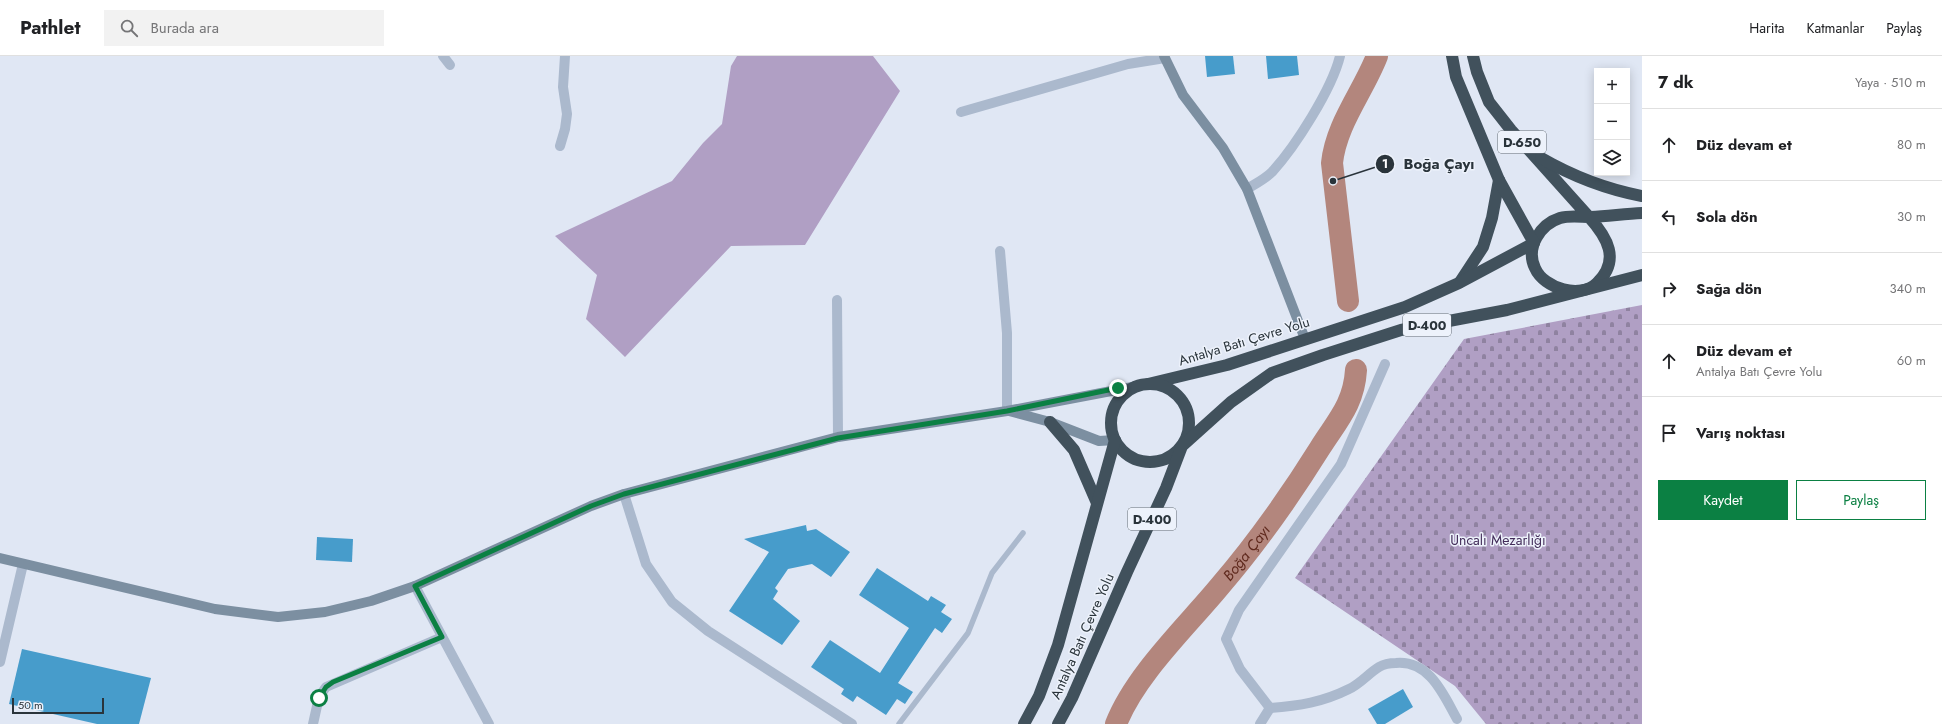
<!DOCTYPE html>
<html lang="tr">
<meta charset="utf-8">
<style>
:root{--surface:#fff;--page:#f2f2f2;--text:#202124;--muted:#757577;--line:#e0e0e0;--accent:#0b8043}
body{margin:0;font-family:Jost,sans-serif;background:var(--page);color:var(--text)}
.controls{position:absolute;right:12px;top:12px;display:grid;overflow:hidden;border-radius:0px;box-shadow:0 2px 10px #0003}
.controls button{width:36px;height:36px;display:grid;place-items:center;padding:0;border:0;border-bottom:1px solid var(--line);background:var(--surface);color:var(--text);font:20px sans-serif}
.scale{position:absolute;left:12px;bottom:10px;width:92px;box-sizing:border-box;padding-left:4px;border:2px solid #2a343b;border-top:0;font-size:11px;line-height:14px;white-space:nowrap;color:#2a343b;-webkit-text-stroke:3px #edf2fb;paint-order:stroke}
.stop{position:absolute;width:12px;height:12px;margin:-9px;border:3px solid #0b8043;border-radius:50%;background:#fff}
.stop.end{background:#0b8043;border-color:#fff;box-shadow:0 1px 4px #0008}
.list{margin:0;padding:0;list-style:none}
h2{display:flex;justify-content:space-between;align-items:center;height:52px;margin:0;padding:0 16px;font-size:17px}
h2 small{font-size:13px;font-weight:400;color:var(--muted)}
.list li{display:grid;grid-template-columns:26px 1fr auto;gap:12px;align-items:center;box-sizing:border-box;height:72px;padding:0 16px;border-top:1px solid var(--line)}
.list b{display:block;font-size:15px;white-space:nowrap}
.list p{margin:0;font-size:13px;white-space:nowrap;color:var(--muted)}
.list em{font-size:13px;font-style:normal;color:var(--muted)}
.actions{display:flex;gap:8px;padding:12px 16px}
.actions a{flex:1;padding:9px 0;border:1px solid var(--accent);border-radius:0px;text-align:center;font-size:14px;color:var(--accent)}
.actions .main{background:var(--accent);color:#fff}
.icon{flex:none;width:22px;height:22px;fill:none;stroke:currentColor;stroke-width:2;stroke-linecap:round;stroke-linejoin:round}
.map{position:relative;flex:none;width:1642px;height:668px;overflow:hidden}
header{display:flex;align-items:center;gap:24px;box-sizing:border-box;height:56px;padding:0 20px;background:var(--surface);border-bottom:1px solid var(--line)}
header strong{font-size:19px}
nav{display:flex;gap:22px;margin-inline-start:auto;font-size:14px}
.search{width:280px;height:36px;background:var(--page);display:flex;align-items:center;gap:10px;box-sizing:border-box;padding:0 14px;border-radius:0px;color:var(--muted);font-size:15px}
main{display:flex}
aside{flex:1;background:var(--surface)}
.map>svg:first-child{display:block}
.grass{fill:#b09fc4}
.cemetery{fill:url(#cemetery-stones)}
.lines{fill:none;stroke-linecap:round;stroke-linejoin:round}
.river{stroke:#b3867d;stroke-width:22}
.building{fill:#479ccb}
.lane{stroke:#abb9cd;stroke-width:5.5}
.street{stroke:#abb9cd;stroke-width:10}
.secondary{stroke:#7c8fa1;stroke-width:10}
.highway{stroke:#41515c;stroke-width:12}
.route{stroke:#0b8043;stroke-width:5}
.labels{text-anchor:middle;stroke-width:3;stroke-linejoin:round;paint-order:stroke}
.shield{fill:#edf2fb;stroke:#646d75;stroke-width:1}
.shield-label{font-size:13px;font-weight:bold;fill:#2a343b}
.street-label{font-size:14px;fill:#2a343b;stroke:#edf2fb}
.park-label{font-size:14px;fill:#432d5a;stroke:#edf2fb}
.water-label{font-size:15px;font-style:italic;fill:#5f291d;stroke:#edf2fb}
.leader{fill:none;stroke:#2a343b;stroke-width:1.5}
.callout-dot{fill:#2a343b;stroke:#edf2fb;stroke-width:1.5}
.mark-label{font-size:12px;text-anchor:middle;font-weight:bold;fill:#fff}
.callout-label{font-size:15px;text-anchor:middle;font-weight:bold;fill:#2a343b;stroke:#edf2fb;stroke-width:3;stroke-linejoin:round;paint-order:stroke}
</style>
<header>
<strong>Pathlet</strong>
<div class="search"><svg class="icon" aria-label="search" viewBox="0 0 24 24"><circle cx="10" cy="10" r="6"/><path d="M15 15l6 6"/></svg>Burada ara</div>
<nav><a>Harita</a><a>Katmanlar</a><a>Paylaş</a></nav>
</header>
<main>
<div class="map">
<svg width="1642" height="668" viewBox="0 0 1642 668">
<defs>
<pattern id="cemetery-stones" width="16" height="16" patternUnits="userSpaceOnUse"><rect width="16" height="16" fill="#b09fc4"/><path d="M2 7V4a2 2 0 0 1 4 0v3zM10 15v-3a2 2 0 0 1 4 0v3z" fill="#8f82a0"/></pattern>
</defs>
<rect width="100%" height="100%" fill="#e0e7f4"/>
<!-- grass -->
<polygon class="grass" points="737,0 873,0 900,35 805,189 731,190 625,301 586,263 597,219 555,180 672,125 703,87 722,68 731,10"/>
<!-- cemetery -->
<polygon class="cemetery" points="1642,249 1642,668 1486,668 1455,630 1295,522 1464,283"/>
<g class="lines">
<!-- river -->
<g class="river">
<path d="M1348,245l-16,-138c4,-39 31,-71 45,-107"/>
<path id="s1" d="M1116,668c19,-49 71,-98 104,-138 37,-43 70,-90 100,-138 17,-27 34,-44 36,-78"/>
</g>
</g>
<!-- building -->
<g class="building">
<polygon points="1205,0 1233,0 1235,18 1207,21"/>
<polygon points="1266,0 1297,0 1299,19 1268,23"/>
<polygon points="806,469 807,475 816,473 850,496 831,521 812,508 788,513 775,532 778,535 773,543 800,565 782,589 729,555 769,496 744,483"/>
<polygon points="317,481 353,483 352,506 316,504"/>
<polygon points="877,512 928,545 931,540 946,549 941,556 952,563 942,577 935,572 898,627 913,636 905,648 897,643 886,659 857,640 853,646 841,638 844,633 811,611 830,584 880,617 909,572 859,539"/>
<polygon points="22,593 151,622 139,668 97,668 9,648"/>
<polygon points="1403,633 1413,651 1385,668 1377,668 1368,653"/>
</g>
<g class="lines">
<!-- lane -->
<polyline class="lane" points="899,668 968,577 992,517 1023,477"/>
<!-- street -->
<g class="street">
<polyline points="443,0 450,9"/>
<polyline points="961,56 1128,8 1165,2"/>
<polyline points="560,90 565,73 567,58 563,31 565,0"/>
<path d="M1247,133c8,-5 18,-10 25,-17 23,-25 60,-83 68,-116"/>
<polyline points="1000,195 1007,277 1007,355"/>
<polyline points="837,244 838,381"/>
<polyline points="624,438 646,508 672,546 708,575 852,668"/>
<polyline points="415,530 489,668"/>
<polyline points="0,606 23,508"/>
<path d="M1270,652c29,-2 53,-6 79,-19 11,-5 20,-16 30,-22 5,-3 12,-4 17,-4 34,-3 48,33 61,56"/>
<polyline points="313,668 319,641 326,631 442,581"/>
<polyline points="1260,668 1270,652 1240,613 1226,583 1239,554 1341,408 1385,308"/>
</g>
<!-- secondary -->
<g class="secondary">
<polyline points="1164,0 1183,39 1223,92 1247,133 1305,283"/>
<polyline points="1009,355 1050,366 1099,385 1115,384"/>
<polyline points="0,502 215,553 278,561 325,556 371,545 415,530 591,450 624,438 838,381 1007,355 1148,328"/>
</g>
<!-- highway -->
<g class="highway">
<path d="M1473,0l4,16 12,30 22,28 78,87c18,20 32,43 8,66 -16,16 -53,6 -62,-15 -10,-21 6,-44 25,-50 10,-3 21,-1 31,-1 17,-1 34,-3 51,-4"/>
<path d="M1541,102c33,19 64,31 101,38"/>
<polyline points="1460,226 1483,191 1492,162 1499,124"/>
<polyline points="1148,328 1227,309 1405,251 1459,227 1534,187 1499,124 1456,21 1452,0"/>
<circle cx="1150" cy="367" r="39"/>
<polyline points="1050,366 1074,394 1097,447"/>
<polyline points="1024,668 1039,640 1058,589 1115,384"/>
<polyline points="1058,668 1072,642 1127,516 1166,432 1182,390 1231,346 1272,317 1323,299 1401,274 1507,254 1642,219"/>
</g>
</g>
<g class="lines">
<!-- route -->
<polyline class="route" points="319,642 326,631 333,626 442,581 415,530 591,450 624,438 838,382 1007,355 1118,332"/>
</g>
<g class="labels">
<!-- shield labels -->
<g class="shield">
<rect x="1498" y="75" width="48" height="22" rx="3"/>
<rect x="1403" y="258" width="48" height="22" rx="3"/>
<rect x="1128" y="452" width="48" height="22" rx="3"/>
</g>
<g class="shield-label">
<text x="1522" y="91">D-650</text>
<text x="1427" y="274">D-400</text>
<text x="1152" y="468">D-400</text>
</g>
<!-- street labels -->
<g class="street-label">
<text transform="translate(1244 285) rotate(-17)" y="5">Antalya Batı Çevre Yolu</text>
<text transform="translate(1082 580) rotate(-66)" y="5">Antalya Batı Çevre Yolu</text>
</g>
<!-- park labels -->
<g class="park-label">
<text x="1498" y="489">Uncalı Mezarlığı</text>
</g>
<!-- water labels -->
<g class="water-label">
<text dy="5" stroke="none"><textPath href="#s1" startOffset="216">Boğa Çayı</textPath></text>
</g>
</g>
<!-- callouts -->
<path class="leader" d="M1333 125L1385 108"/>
<g class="callout-dot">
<circle cx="1333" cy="125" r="4"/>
<circle cx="1385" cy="108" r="10"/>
</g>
<g class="mark-label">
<text x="1385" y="112">1</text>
</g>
<g class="callout-label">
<text x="1439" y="113">Boğa Çayı</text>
</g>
</svg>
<div class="controls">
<button>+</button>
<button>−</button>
<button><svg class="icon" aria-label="layers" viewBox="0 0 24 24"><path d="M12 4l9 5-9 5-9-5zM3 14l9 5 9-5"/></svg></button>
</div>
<div class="scale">50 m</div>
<div class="stop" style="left:319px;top:642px"></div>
<div class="stop end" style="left:1118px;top:332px"></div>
</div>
<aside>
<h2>7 dk<small>Yaya · 510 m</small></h2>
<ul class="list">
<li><svg class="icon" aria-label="ahead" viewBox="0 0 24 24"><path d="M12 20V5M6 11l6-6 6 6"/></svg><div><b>Düz devam et</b></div><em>80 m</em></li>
<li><svg class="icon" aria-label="left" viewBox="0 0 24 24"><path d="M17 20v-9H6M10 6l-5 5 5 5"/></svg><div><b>Sola dön</b></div><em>30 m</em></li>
<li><svg class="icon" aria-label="right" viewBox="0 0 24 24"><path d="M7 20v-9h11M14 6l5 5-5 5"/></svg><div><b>Sağa dön</b></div><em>340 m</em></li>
<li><svg class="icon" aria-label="ahead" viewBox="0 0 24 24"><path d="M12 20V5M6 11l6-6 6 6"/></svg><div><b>Düz devam et</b><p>Antalya Batı Çevre Yolu</p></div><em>60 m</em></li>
<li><svg class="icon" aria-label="arrive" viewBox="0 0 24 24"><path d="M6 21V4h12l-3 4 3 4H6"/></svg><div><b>Varış noktası</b></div></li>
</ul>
<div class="actions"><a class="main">Kaydet</a><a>Paylaş</a></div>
</aside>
</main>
